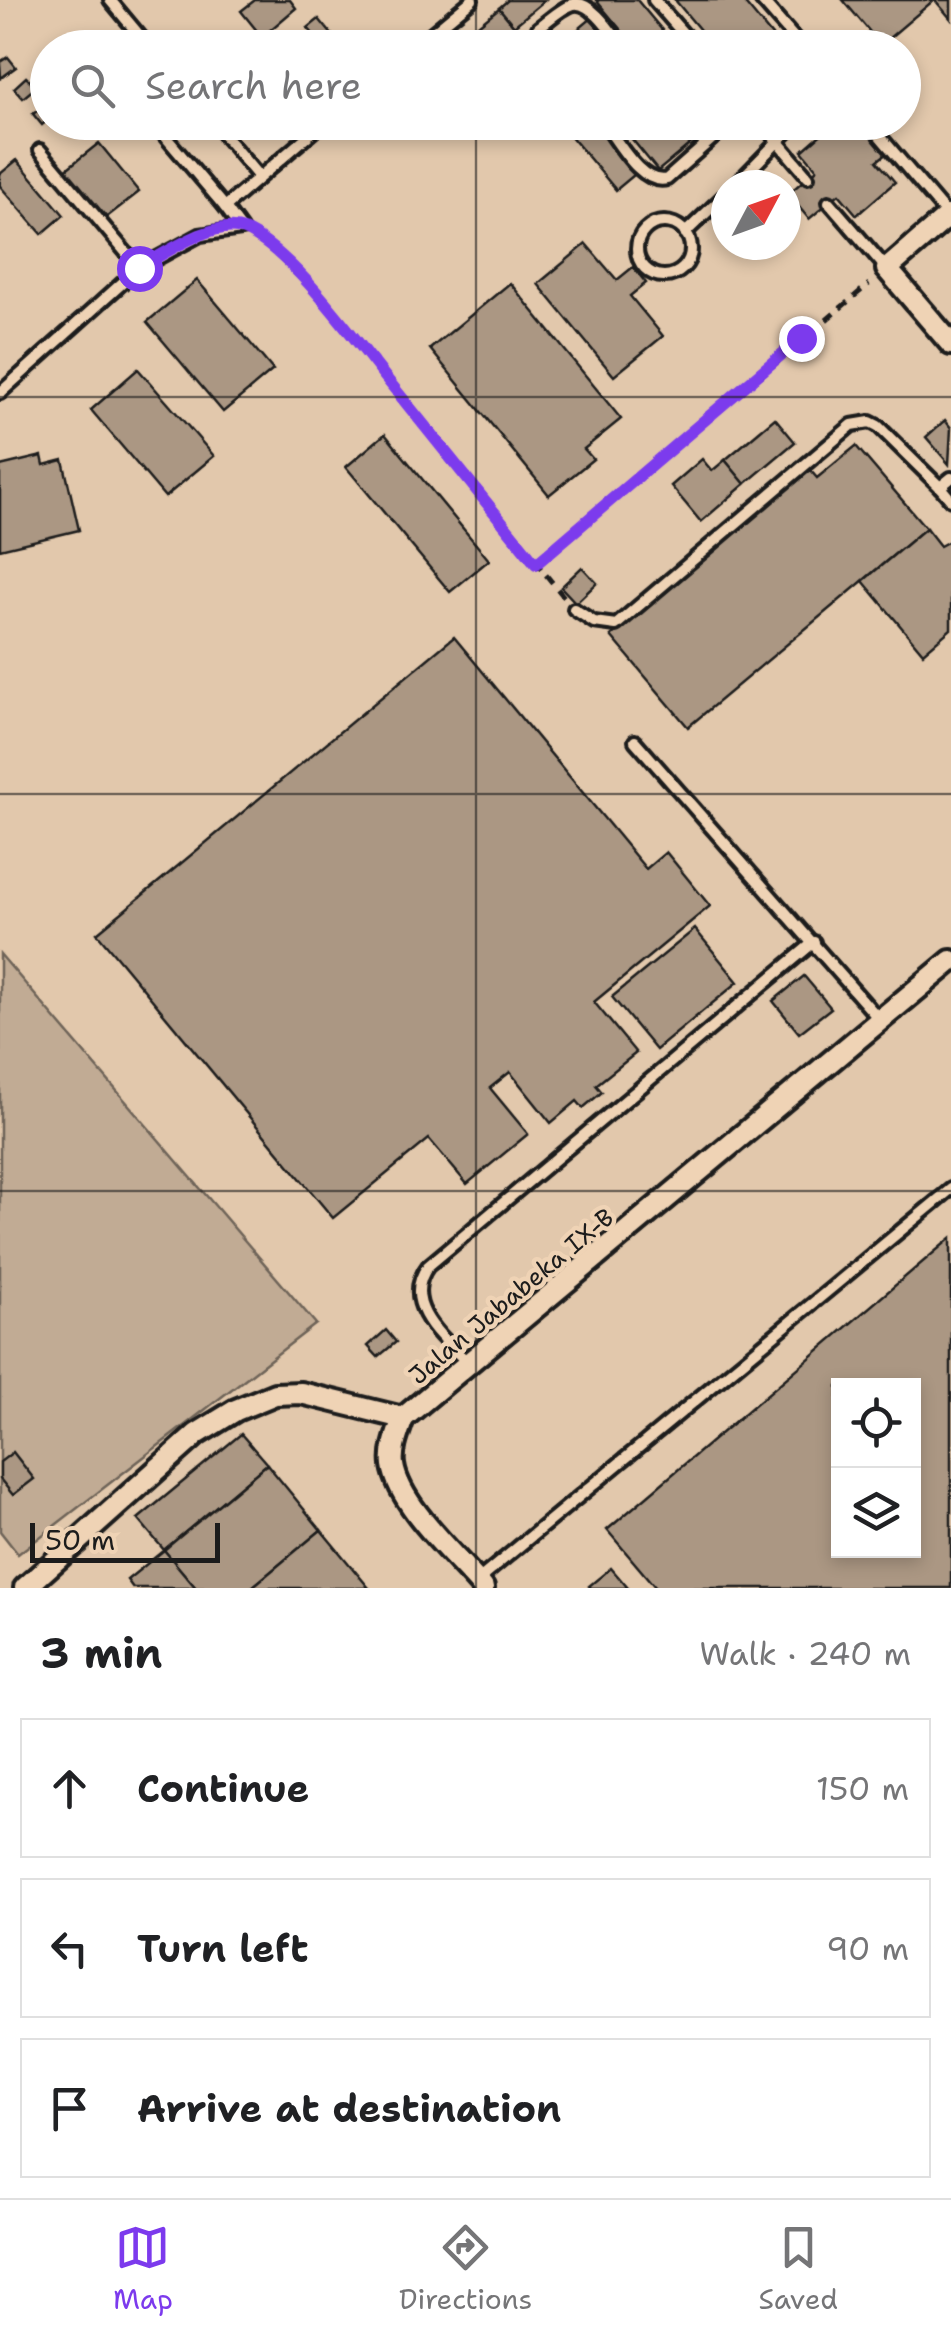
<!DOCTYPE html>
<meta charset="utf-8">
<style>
:root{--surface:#fff;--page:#f2f2f2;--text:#202124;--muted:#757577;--line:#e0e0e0;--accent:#7c3aed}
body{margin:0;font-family:"Shantell Sans",sans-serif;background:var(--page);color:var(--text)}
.controls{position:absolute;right:30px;bottom:30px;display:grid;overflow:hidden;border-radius:0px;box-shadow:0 5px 15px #0003}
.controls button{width:90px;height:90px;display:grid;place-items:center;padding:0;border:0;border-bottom:2px solid var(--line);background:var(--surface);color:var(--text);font:50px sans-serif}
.compass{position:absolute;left:711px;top:170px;width:90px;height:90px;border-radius:50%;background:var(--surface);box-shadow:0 5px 15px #0003;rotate:49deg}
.scale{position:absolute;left:30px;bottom:25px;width:190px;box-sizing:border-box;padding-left:10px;border:5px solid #1c1c1c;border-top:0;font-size:28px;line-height:35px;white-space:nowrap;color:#1c1c1c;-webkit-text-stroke:8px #efd3b5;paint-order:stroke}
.stop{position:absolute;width:30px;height:30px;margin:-22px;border:8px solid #7c3aed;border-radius:50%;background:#fff}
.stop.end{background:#7c3aed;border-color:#fff;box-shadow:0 2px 10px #0008}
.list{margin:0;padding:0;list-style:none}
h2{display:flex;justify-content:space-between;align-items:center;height:130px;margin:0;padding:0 40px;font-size:42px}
h2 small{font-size:32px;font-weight:400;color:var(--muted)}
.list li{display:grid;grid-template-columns:65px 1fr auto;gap:30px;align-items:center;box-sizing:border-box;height:140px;margin:0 20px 20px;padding:0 20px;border:2px solid var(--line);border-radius:0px}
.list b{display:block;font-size:38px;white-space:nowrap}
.list em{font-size:32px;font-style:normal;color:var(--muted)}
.icon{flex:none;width:55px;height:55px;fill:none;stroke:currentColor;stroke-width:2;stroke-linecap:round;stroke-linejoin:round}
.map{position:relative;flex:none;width:951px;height:1588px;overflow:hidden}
.search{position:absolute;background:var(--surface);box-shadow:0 5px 15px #0003;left:30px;right:30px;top:30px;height:110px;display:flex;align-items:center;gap:25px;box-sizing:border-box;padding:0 35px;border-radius:55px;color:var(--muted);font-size:38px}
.sheet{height:610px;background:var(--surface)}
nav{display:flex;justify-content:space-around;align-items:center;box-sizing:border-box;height:140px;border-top:2px solid var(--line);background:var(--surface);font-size:28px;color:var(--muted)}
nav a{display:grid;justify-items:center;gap:5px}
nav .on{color:var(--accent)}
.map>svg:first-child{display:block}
.green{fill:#c1ab94;stroke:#6e6458;stroke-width:2.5}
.building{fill:#ab9783;stroke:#1c1c1c;stroke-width:2.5;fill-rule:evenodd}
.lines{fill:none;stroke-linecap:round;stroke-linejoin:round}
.service-casing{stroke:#1c1c1c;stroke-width:18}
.minor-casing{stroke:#1c1c1c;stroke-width:28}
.path{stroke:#1c1c1c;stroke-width:5;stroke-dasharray:10 8;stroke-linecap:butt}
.service{stroke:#efd3b5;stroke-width:10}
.minor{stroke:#efd3b5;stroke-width:20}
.route{stroke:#7c3aed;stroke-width:12}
.grid{fill:none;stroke:#1c1c1c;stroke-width:2.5;stroke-opacity:0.55}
.labels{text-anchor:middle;stroke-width:9;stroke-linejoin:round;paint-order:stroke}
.street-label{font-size:25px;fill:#1c1c1c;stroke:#efd3b5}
</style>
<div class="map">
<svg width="951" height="1588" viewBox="0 0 951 1588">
<rect width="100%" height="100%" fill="#e2c8ac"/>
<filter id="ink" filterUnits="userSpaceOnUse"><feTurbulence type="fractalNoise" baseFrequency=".01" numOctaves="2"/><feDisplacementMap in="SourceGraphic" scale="20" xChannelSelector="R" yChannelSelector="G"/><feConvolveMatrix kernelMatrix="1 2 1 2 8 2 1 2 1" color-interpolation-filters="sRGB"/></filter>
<g filter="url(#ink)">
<!-- green -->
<polygon class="green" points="0,954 316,1324 18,1554 0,1531"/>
<!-- building -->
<g class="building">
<polygon points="255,0 290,0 296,8 262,37 241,11"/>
<polygon points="508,0 545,0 514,26 499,8"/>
<polygon points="596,0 637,0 677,48 636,48"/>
<polygon points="675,0 742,0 782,48 715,48"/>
<polygon points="843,0 934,0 881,45"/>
<polygon points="935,0 951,0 951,19"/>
<polygon points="499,8 514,26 531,48 496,48 478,25"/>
<polygon points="593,17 618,48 556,48"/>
<polygon points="319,19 343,48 325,48 308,28"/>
<polygon points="8,57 16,67 1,78 0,62"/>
<polygon points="26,77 36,87 23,98 14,88"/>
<polygon points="46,104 48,120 42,125 33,114"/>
<polygon points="94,122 102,122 110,131 104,138 91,125"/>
<polygon points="559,122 601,122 640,170 616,190"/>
<polygon points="618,122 681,122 695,140 658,171"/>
<polygon points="835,122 844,122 856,136 866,128 887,153 877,161 895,182 857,215 839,194 809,219 788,194 817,169 802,151"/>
<polygon points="99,143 139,192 103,220 64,171"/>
<polygon points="17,160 64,215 42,234 0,186 0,174"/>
<polygon points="586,244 617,280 633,267 646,283 630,296 663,336 614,376 538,284"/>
<polygon points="197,280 273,370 223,412 147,322"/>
<polygon points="510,283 621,419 584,449 593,459 549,495 430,349"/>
<polygon points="138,369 214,456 165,497 91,410"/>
<polygon points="775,418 795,442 745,484 725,460"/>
<polygon points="945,420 951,428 949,464 926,437"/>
<polygon points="385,434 489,560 450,592 346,467"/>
<polygon points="856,446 926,528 688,727 611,636 810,470 817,478"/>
<polygon points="42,456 44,465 63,460 79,530 0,549 0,466"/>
<polygon points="702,459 712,471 725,460 745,484 701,522 671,486"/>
<polygon points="926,528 940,546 951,540 951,629 923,653 863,581"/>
<polygon points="582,567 597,583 576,603 561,587"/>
<polygon points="454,637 646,869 666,852 710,906 594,1002 636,1053 596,1085 602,1092 583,1108 577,1101 551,1123 510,1072 490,1088 528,1134 467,1184 429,1139 333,1218 97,933"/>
<polygon points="695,929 738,982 656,1050 612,997"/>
<polygon points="804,976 831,1008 799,1033 773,1001"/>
<path d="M951,1238v350h-295l-49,-58zM838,1386h76v164h-76z"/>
<polygon points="386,1330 396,1342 378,1357 368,1346"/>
<polygon points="241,1434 267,1464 164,1550 138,1519"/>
<polygon points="13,1452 34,1479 13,1495 0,1479 0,1462"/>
<polygon points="267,1464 321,1530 251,1588 196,1588 164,1550"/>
<polygon points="321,1530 369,1588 251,1588"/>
<polygon points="164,1550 196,1588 133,1588 127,1580"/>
<polygon points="611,1568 628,1588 591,1588 589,1586"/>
</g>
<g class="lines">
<defs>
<g id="service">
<polyline points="110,0 150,48"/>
<polyline points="654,0 696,48"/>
<polyline points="761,0 803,48"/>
<polyline points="414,48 472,0"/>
<path d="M542,48l-4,-6v-14c10,-7 24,-21 36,-24 18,-3 39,31 49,44"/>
<polyline points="153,122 225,207"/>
<polyline points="213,122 259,177"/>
<path d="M603,122c15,19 38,64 64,57l64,-57"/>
<polyline points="687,122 705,143"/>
<polyline points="761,122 808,177"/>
<polyline points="868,122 948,216 950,214"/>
<polyline points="40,150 139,268"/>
<polyline points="735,185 797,122"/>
<polyline points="829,202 886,268"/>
<circle cx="664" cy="249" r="27"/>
<polyline points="685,233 726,194"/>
<polyline points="0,393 139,268 200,235 241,229 225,207 324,122"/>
<polyline points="940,487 951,500"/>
<polyline points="574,609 594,622 616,625 852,425 870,422 878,426 940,487 951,478"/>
<polyline points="635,741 880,1020"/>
<path d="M469,1364c-26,-26 -69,-60 -41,-98l386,-324"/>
<polyline points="477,1581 951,1189"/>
</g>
<g id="minor">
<polyline points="951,220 948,216 887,269 951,344"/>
<polyline points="403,1418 951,961"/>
<path d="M403,1418c-5,15 -12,31 -10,47 6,41 64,92 90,123"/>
<polyline points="25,1588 197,1434 236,1410 275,1394 301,1393 403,1418"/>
</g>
</defs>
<!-- service casing -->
<use href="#service" class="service-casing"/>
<!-- minor casing -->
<use href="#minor" class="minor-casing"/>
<!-- path -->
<g class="path">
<polyline points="252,236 267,245 317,293 564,597"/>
<polyline points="537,563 869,284"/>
</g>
<!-- service -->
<use href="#service" class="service"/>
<!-- minor -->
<use href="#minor" class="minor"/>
</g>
</g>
<g class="lines" filter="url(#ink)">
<!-- route -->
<path class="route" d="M139,268c25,-14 76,-50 105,-38 45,19 107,104 138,143 51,63 102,127 154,191l265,-226"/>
</g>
<!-- grid -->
<path class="grid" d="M476,0v48M476,122v1466M0,397h951M0,794h951M0,1191h951"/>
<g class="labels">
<!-- street labels -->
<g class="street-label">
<text transform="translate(511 1296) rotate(-40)" y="9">Jalan Jababeka IX-B</text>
</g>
</g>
</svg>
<div class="controls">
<button><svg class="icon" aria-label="locate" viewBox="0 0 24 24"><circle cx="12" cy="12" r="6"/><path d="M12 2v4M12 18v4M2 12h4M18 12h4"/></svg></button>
<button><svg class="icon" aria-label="layers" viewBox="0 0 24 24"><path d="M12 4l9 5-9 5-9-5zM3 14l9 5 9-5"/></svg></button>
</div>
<svg class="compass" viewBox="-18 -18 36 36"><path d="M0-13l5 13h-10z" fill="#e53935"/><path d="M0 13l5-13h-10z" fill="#757577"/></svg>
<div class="scale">50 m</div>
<div class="stop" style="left:139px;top:268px"></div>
<div class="stop end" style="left:801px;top:338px"></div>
<div class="search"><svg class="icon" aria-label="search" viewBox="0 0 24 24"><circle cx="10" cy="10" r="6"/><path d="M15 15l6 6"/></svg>Search here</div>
</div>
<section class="sheet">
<h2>3 min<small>Walk · 240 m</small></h2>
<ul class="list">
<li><svg class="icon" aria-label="ahead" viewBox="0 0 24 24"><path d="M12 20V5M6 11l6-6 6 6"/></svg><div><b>Continue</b></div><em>150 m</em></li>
<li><svg class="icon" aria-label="left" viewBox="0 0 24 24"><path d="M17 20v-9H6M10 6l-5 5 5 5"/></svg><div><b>Turn left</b></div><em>90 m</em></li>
<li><svg class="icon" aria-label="arrive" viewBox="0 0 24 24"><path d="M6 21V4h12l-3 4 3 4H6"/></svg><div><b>Arrive at destination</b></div></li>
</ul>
</section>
<nav>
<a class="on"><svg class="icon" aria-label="map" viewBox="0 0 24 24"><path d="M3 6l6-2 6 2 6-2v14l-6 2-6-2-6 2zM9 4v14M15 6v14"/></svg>Map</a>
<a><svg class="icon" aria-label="directions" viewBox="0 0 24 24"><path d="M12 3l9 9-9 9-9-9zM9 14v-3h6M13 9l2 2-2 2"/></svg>Directions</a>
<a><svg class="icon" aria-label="saved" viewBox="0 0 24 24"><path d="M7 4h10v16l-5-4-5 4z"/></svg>Saved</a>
</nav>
